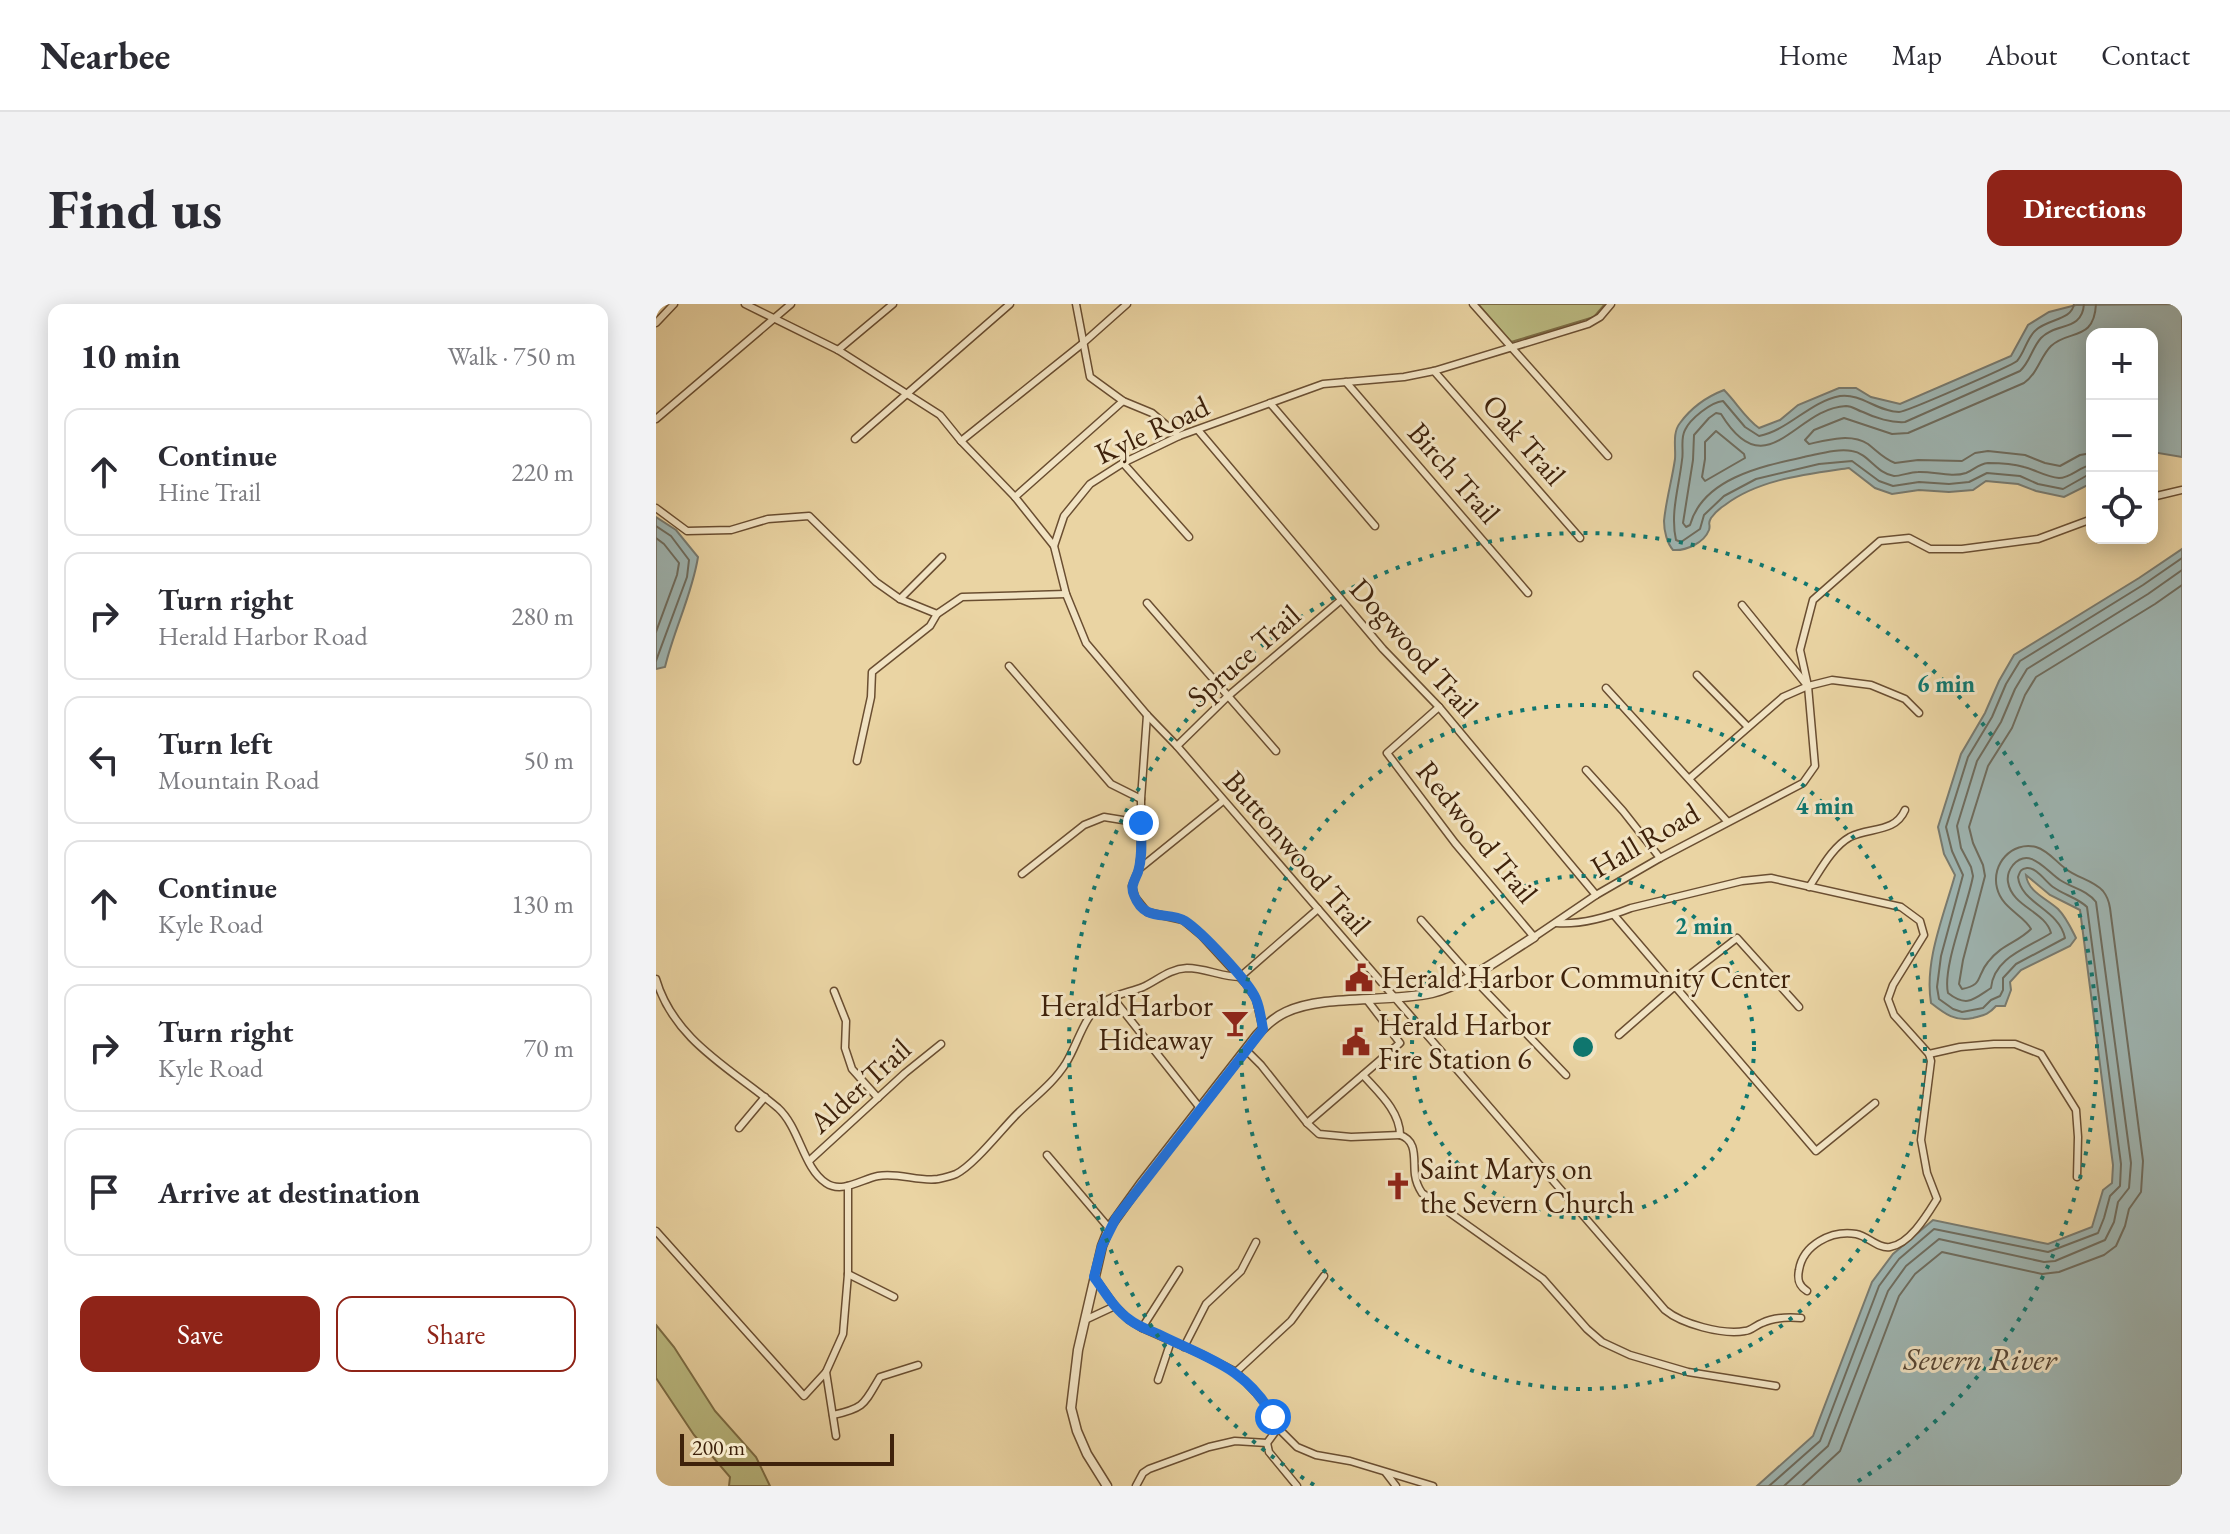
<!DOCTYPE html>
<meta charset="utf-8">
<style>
:root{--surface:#fff;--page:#f2f2f3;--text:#2b2b33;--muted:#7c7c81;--line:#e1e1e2;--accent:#8f2418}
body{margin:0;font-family:"EB Garamond",serif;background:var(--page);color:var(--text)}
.controls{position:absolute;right:24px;top:24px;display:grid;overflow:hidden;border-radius:16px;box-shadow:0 4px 20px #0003}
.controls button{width:72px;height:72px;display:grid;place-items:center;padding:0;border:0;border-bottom:2px solid var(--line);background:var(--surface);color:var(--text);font:40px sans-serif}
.scale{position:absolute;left:24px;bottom:20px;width:214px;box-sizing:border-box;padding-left:8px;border:4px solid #3f220b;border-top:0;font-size:22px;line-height:28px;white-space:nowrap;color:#3f220b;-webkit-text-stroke:6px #f1e3c3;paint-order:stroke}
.stop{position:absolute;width:24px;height:24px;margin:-18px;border:6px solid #1a73e8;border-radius:50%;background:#fff}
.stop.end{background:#1a73e8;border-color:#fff;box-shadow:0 2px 8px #0008}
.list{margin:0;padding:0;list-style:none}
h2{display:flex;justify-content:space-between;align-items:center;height:104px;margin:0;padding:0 32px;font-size:34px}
h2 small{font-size:26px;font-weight:400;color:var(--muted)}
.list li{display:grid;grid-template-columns:52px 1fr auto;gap:24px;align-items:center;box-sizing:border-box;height:128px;margin:0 16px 16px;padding:0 16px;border:2px solid var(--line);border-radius:16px}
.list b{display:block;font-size:30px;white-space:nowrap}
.list p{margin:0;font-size:26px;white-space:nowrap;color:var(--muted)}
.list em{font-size:26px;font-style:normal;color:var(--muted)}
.actions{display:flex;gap:16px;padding:24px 32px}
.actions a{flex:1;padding:18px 0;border:2px solid var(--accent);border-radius:16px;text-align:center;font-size:28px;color:var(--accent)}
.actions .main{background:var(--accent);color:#fff}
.icon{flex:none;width:44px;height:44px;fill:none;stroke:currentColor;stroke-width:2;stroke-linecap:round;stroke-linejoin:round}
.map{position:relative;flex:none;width:1526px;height:1182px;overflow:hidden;border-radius:16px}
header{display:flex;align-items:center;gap:48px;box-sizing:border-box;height:112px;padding:0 40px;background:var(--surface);border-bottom:2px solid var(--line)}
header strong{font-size:38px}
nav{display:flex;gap:44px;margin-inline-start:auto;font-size:28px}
.intro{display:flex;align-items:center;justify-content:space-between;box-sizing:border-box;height:192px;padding:0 48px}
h1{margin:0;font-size:56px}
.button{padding:20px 36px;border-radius:16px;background:var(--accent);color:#fff;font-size:28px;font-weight:700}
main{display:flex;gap:48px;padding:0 48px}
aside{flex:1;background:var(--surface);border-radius:16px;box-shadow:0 4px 20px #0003}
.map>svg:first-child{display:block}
.green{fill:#bbbb82;stroke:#7d6e46;stroke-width:2}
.water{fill:#9eb5b2;stroke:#787a6f;stroke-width:2}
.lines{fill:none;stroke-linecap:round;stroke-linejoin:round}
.shore{stroke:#6e6c5e;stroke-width:2}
.minor-casing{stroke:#6a4e31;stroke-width:9}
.tertiary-casing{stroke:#6a4e31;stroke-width:11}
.minor{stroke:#f1e3c3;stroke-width:6}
.tertiary{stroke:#f1e3c3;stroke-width:8}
.route{stroke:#1a73e8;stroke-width:10}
.ring{fill:none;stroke:#0f766e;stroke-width:4;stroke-dasharray:4 8}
.labels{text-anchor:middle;stroke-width:6;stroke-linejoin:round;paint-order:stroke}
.street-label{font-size:30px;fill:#3f220b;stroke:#f1e3c3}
.poi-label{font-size:30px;fill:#3f220b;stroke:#f1e3c3;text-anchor:start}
.water-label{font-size:32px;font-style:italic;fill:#574735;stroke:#f1e3c3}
.centre{fill:#0f766e;stroke:#f1e3c3;stroke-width:4}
.ring-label{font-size:24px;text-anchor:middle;font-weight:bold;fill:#0f766e;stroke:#f1e3c3;stroke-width:6;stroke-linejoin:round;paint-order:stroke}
</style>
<header>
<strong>Nearbee</strong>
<nav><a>Home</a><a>Map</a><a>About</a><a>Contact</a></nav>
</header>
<div class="intro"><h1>Find us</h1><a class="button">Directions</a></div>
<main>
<aside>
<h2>10 min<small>Walk · 750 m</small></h2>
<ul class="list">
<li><svg class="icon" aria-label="ahead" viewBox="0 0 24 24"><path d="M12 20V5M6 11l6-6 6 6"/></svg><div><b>Continue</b><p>Hine Trail</p></div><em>220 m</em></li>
<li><svg class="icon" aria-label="right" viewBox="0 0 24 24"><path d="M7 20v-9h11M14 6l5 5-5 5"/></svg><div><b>Turn right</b><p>Herald Harbor Road</p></div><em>280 m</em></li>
<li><svg class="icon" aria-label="left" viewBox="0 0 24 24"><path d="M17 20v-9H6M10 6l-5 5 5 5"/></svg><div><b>Turn left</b><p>Mountain Road</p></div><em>50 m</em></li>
<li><svg class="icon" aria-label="ahead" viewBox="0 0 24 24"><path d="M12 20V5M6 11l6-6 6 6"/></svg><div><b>Continue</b><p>Kyle Road</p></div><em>130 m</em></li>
<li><svg class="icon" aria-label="right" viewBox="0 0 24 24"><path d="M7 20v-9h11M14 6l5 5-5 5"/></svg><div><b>Turn right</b><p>Kyle Road</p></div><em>70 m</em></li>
<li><svg class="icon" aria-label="arrive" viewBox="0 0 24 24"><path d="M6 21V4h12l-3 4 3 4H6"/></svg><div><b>Arrive at destination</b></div></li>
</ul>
<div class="actions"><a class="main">Save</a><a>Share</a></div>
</aside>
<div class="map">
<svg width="1526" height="1182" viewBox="0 0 1526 1182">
<rect width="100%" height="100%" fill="#ead4a3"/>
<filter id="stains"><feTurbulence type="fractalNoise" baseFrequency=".0025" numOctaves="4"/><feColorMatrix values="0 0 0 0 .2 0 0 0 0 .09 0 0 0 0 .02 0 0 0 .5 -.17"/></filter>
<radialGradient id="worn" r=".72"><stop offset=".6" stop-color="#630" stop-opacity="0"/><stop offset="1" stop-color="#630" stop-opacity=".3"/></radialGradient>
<!-- green -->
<g class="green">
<polygon points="822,0 949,0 938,13 855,38"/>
<polygon points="0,1021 18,1043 59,1107 100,1153 114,1182 73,1182 74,1173 38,1131 0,1074"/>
</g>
<!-- water -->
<g class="water">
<path d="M1526,0v153l-30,-5v-118h-60v147l-6,5 -22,11 -28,-6 -18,-7 -32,-3 -13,9 -24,2 -30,-2 -27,4 -17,-6 -26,-20c-41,6 -90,11 -124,37 -5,3 -11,9 -14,13 -4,7 0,5 -2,12 -5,13 -23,21 -36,20 -6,-7 -9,-19 -9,-29 2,-21 8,-41 11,-62 1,-11 -3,-26 5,-36 11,-15 26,-26 44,-33 13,13 21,28 35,38l21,-8 18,-15 41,-17h17l15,9 29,7 111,-48 17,-31 21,-13 27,-7z"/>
<path d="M0,213l20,13 22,27c-6,38 -24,72 -33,110l-9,2z"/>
<path d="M1526,245v937h-425l56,-50 59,-154 21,-28 40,-34 115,24 44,-17 11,-37 9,-7 1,-18 -33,-255 -30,-15 -24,-20c2,17 20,23 32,34 8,8 13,19 18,29l-6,8 -49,24 -11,12 1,8 -6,16h-9c-8,9 -12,9 -23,12 -18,4 -28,-4 -42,-15 -7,-42 13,-88 24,-128l-11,-21 -6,-27 23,-73 24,-41 14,-32 15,-26 125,-77z"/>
</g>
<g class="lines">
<!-- shore -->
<g class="shore">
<path d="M1418,0c-2,16 -26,15 -38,26 -9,7 -11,22 -19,31 -6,5 -111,51 -118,51 -21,0 -38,-19 -59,-16 -31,6 -51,34 -81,40l-14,-9 -22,-26c-12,1 -33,18 -38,29 -5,9 -1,21 -3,30 -3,27 -12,53 -6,80l5,2 19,-13 4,-14 20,-19 32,-17 63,-15 33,-3 27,20 14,5 26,-4 30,2 20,-2 18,-9 33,3 18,8 25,5 23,-13 6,-1"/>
<path d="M1428,0c-2,28 -28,18 -43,34 -9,10 -11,24 -21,33l-115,51c-13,1 -30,-4 -42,-10 -7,-2 -10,-6 -17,-6 -51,2 -79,83 -125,8l-5,-1 -7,5 -15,17 -1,25 -10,63 3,4 4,-2c13,-47 73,-59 114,-68 15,-3 34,-9 48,-6 16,2 25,23 42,25 7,0 16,-4 24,-4 15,-1 33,6 48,1 8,-3 12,-9 22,-10 11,0 26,1 36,4 12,3 22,10 35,11 12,0 21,-12 33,-13"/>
<polygon points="1060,127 1088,150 1089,154 1049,177 1046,173 1049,155 1049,138"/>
<path d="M1436,149l-12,2 -20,11 -15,-3 -20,-8 -37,-4 -13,2 -13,8 -44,-1 -23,3c-11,-4 -18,-12 -27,-19 -17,-11 -41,-4 -59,0l-4,-4 9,-10 30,-12 48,16 16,-1 116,-50c14,-10 16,-26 27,-37 18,-17 43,-4 45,-42"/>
<polyline points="0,222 15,232 33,256 31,273 0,357"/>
<polyline points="0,234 8,240 23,259 21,271 0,328"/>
<path d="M1113,1182l51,-45 59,-155 20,-27 35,-30 114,23 50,-19 6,-15 6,-22 10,-10 1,-22 -34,-257c-9,-9 -23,-12 -34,-20 -7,-5 -17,-20 -26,-19 -7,1 -7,4 -9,9 3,27 41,32 47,61l-49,26 -13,14v12l-3,6 -9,4 -8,8 -21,4 -9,-3 -14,-10 -2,-12 4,-31 22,-81 -11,-24 -6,-24 22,-70 24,-40 14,-33 14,-23 123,-76 39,-27"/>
<path d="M1128,1182l44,-40 60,-155 18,-25 33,-27 105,23 11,-1 50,-21 9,-18 4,-20 11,-14 2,-25 -35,-261c-9,-12 -24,-14 -36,-22 -14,-9 -30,-34 -47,-15 -4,5 -6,11 -5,17 4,25 37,29 43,51 -23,15 -57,24 -60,55 -17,11 -24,20 -43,5 -6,-26 20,-88 25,-117l-2,-9 -10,-19 -4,-22 20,-65 24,-39 14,-33 12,-20 121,-75 34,-24"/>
<path d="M1146,1182l38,-35 59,-155 16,-22 27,-22 100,22 17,-2 45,-17 12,-9 9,-20 4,-17 12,-17 2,-31 -33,-253c-1,-7 -3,-12 -7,-17 -10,-11 -26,-13 -37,-22 -10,-7 -17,-18 -30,-22 -24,-6 -45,17 -39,41 5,21 27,27 34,41 -14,14 -29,15 -43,33 -12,14 -4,23 -26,27l-3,-5 4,-24 22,-84 -2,-11 -10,-22 -4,-16 19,-61 24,-38 13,-33 11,-18 119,-73 27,-19"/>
</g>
<defs>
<g id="minor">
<polyline points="89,0 182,46 284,111 305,137 359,193 398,242"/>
<polyline points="420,0 434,73 467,97 496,109 523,132"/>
<polyline points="817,0 952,152"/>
<path d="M955,0l-11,13 -12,7 -154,47 -30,6 -81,7 -144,52 -56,27 -33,21 -26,32 -10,30 12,48 20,49 61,72 30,31 488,564c17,14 57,25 80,21 6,0 11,-6 17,-8 12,-6 26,-6 39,-5"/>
<polyline points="0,19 18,0"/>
<polyline points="182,46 237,0"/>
<polyline points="778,67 924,234"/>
<polyline points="690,78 872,289"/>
<polyline points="614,99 719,222"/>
<polyline points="0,115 135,0"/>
<polyline points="542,126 727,345 783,403 940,591"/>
<polyline points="199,135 354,0"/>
<polyline points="305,137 426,40 471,0"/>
<polyline points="467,159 533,233"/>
<polyline points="359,193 467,97"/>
<polyline points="1496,193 1526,186"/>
<polyline points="0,204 31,227 75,226 112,215 153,212 220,278 244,295 281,310"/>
<polyline points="244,295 286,253"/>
<polyline points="491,299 620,447"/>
<polyline points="1086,301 1150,380"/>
<polyline points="353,362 455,480 485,495"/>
<polyline points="1041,371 1092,423"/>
<polyline points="950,384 1071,517"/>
<polyline points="783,403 731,449 799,539 878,633 940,591 1004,554 1147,479 1159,462 1152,382 1144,346 1157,296 1224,237 1253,234 1274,245 1306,245 1382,235 1436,215"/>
<polyline points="491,411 485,495 485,549 483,565 476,582 479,593 491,608 527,616 545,631 590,680 600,695 607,725"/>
<polyline points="521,442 571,393 685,296"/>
<polyline points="201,457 215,393 216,368 274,322 281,310 306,293 410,290"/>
<polyline points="930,466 967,507 1004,554"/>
<polyline points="1034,474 1127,393 1152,382 1176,376 1215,381 1249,395 1263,409"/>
<polyline points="483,565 567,497"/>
<polyline points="366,570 428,521 448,513 485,519"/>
<path d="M1153,583c11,-16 23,-40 41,-50 20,-10 45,-4 55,-27"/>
<polyline points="958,611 1160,847 1219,799"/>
<polyline points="765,616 814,671 910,771"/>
<path d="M900,619c25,2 52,-6 75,-15l111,-27 29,-3 130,29 19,14 4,14 -31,50 -5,14 6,16 35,39 2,7 -10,79 6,33 10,26c-10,16 -27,45 -47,48 -12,2 -22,-11 -34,-13 -25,-4 -53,11 -57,36 -2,10 0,16 8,21"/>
<polyline points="584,673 662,605"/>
<path d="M0,675c18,62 76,90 122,129 22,20 25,60 48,75 16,11 36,-4 52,-7 20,-4 41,6 60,3 5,-1 13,-3 18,-5 18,-9 45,-44 60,-59 17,-17 37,-31 50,-52 12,-19 18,-49 38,-61 11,-8 27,-10 39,-15 15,-7 26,-18 44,-19 18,0 35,9 53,9"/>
<polyline points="178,687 190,717 189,744 196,765 222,794"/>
<polyline points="457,694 544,804"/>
<polyline points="963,731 1019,682 1081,634 1143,703"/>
<polyline points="590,746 605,761 651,819 663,830 695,833 744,831"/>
<polyline points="1273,750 1304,743 1338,740 1359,740 1385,750 1420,806 1422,833 1421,873"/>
<path d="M707,771c15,17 37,36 37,60"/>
<polyline points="651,819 744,739 711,696"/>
<polyline points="83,824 109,793"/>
<path d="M744,831c18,6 13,24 15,40 1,7 3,12 7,18l121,86 44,50 15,13 28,13 58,17 88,14"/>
<polyline points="391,851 453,924"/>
<polyline points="153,857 249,769 285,740"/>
<polyline points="0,927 148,1092 170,1068"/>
<polyline points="192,970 238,993"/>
<polyline points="439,974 459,1002 473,1016 486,1024 545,1050 580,1068 601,1090 612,1103 622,1124 641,1143 660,1151 694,1157 777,1182"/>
<polyline points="429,1016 459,1002"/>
<polyline points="486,1024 523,966"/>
<polyline points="528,1043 550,1000 585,967 600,938"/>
<polyline points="580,1068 635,1017 668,972"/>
<polyline points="502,1076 515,1037"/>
<path d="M177,1111c32,-7 31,-11 47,-38l38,-12"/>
<polyline points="180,1132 170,1068 187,1030 192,970 192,882"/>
<polyline points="611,1139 613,1148 641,1182"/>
<polyline points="730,1169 740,1182"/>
<polyline points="480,1182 487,1169 493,1165 553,1143 579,1137 611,1139 622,1124"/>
</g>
<path id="tertiary" d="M451,1182l-20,-32 -10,-23 -6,-23 7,-58 24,-104 7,-18 31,-43 117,-150c8,-9 18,-18 29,-23 38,-18 102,-9 146,-19 33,-8 73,-38 102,-56"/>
</defs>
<!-- minor casing -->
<use href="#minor" class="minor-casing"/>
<!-- tertiary casing -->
<use href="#tertiary" class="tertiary-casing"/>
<!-- minor -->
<use href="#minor" class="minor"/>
<!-- tertiary -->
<use href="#tertiary" class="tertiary"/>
</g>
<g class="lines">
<!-- route -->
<path class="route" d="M485,519c0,16 2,33 -3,49 -3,8 -8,14 -4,23 11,29 34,15 51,26 17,11 64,61 71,78 4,9 5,20 7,30l-147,189 -14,28 -8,31c11,15 21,33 36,43 9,7 19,10 28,14 46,23 90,34 115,83"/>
</g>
<!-- distance rings -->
<g class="ring">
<circle cx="927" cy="743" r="171"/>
<circle cx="927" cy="743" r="342"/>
<path d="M658 1181A514 514 0 1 1 1196 1181"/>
</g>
<!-- icons -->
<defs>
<symbol id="civic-bare" viewBox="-9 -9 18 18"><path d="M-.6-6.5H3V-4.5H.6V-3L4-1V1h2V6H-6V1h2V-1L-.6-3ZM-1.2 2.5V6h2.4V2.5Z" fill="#8f2418" stroke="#f1e3c3" stroke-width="2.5" paint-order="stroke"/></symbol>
<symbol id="bar-bare" viewBox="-9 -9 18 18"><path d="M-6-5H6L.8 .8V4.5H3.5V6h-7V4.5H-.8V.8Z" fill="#8f2418" stroke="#f1e3c3" stroke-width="2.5" paint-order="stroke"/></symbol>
<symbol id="church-bare" viewBox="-9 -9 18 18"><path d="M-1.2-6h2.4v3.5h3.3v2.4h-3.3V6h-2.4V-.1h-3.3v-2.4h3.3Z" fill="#8f2418" stroke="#f1e3c3" stroke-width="2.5" paint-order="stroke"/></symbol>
</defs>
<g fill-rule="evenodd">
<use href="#civic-bare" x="683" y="654" width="40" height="40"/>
<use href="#bar-bare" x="559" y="699" width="40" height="40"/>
<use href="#civic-bare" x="680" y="718" width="40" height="40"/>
<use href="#church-bare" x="722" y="862" width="40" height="40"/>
</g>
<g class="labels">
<!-- street labels -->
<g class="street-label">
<text transform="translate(496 126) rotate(-25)" y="10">Kyle Road</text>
<text transform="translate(868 136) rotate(49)" y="10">Oak Trail</text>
<text transform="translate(798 169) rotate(49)" y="10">Birch Trail</text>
<text transform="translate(758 344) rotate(48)" y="10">Dogwood Trail</text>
<text transform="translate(588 352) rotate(-41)" y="10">Spruce Trail</text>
<text transform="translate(821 528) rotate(51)" y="10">Redwood Trail</text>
<text transform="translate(989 536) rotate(-30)" y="10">Hall Road</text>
<text transform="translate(641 549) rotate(49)" y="10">Buttonwood Trail</text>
<text transform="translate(204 782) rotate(-42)" y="10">Alder Trail</text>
</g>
<!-- poi labels -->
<g class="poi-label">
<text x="725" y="684">Herald Harbor Community Center</text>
<text x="557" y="712" text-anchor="end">Herald Harbor<tspan x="557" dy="34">Hideaway</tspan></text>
<text x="722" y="731">Herald Harbor<tspan x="722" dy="34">Fire Station 6</tspan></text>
<text x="764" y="875">Saint Marys on<tspan x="764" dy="34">the Severn Church</tspan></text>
</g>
<!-- water labels -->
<g class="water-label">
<text x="1324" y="1066">Severn River</text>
</g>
</g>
<circle cx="927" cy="743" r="12" class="centre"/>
<g class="ring-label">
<text x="1290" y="388">6 min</text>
<text x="1169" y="510">4 min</text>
<text x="1048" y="630">2 min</text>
</g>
<rect width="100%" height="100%" filter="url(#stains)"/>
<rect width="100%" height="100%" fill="url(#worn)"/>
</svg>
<div class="controls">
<button>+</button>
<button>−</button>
<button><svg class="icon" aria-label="locate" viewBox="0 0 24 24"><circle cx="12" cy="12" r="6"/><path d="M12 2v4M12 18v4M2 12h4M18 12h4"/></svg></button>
</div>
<div class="scale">200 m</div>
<div class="stop" style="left:617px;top:1113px"></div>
<div class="stop end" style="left:485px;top:519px"></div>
</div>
</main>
